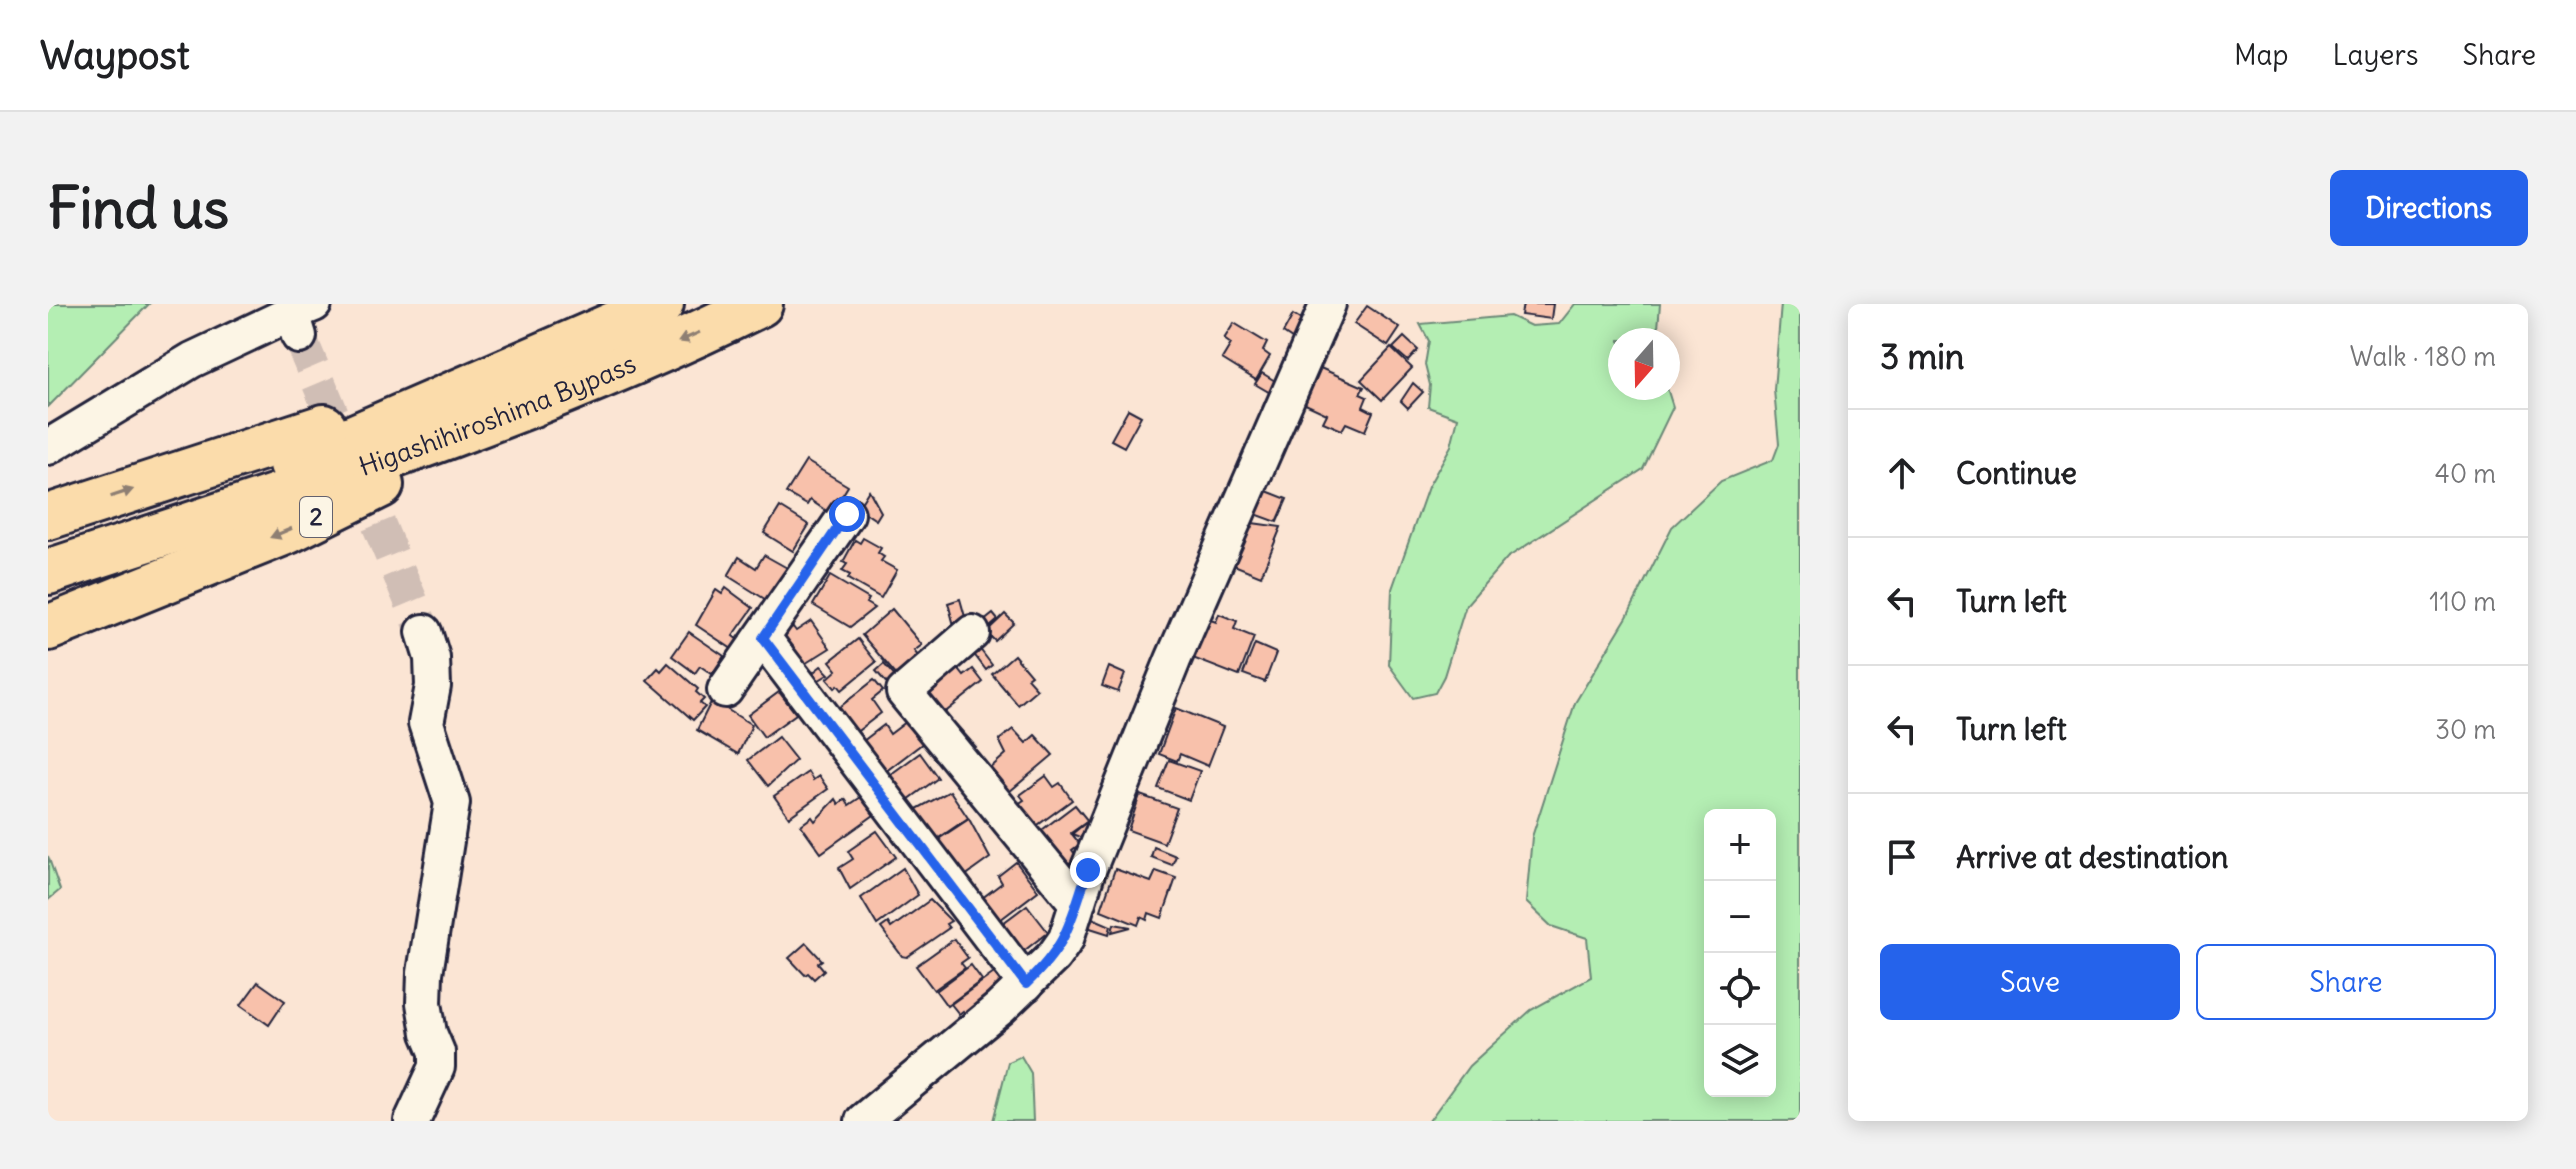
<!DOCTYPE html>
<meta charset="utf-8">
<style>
:root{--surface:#fff;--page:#f2f2f2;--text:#202124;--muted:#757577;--line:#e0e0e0;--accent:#2563eb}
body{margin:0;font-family:Delius,sans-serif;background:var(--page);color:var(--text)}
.controls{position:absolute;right:24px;bottom:24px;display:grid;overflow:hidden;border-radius:12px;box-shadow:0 4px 20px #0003}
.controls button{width:72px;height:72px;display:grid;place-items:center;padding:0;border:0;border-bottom:2px solid var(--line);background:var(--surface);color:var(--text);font:40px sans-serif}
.compass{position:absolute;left:1560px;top:24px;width:72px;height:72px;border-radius:50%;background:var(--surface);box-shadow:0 4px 20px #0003;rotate:200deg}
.stop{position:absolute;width:24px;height:24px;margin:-18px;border:6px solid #2563eb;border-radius:50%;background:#fff}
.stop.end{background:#2563eb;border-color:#fff;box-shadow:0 2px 8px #0008}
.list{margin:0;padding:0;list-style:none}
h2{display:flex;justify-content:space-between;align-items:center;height:104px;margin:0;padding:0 32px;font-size:34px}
h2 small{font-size:26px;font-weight:400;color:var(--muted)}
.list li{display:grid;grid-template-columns:52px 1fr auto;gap:24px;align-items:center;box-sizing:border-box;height:128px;padding:0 32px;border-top:2px solid var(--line)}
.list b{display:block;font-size:30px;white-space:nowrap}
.list em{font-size:26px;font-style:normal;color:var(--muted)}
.actions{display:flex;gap:16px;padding:24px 32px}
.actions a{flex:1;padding:18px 0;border:2px solid var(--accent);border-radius:12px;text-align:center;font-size:28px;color:var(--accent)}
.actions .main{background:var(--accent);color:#fff}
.icon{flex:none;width:44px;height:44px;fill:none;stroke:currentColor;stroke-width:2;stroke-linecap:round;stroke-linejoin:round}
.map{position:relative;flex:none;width:1752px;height:817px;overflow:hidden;border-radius:12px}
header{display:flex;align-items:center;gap:48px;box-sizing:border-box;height:112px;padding:0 40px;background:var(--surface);border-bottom:2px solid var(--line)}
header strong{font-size:38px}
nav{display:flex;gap:44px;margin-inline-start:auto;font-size:28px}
.intro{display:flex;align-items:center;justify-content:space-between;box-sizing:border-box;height:192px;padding:0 48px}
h1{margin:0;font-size:56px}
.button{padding:20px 36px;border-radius:12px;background:var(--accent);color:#fff;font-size:28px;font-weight:700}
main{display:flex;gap:48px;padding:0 48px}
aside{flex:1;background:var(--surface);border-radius:12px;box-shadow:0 4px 20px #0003}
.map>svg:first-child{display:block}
.green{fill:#b4eeb3;stroke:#6b8877;stroke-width:2;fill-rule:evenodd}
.building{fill:#f8c1ab;stroke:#22223b;stroke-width:2}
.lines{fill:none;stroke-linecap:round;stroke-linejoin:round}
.street-tunnel{stroke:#d0beb5;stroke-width:34;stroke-dasharray:34 17;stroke-linecap:butt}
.street-casing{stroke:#22223b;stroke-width:40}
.highway-casing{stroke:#22223b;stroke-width:50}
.street{stroke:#fcf5e5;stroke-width:34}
.highway{stroke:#fbdcab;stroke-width:44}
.oneway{fill:#8e7f73}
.route{stroke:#2563eb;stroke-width:10}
.labels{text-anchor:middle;stroke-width:6;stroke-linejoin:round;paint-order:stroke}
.shield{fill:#fcf5e5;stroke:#63616e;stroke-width:2}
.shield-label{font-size:24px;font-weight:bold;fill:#22223b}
.street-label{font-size:26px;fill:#22223b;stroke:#fcf5e5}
</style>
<header>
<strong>Waypost</strong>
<nav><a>Map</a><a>Layers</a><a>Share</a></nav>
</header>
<div class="intro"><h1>Find us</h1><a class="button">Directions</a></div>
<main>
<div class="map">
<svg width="1752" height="817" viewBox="0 0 1752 817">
<rect width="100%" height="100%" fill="#fbe5d4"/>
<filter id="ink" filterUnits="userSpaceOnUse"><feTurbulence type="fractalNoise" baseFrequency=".0125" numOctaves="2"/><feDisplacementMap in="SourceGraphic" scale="16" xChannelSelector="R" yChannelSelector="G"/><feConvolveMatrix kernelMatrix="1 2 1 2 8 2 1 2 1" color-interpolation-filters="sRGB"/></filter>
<g filter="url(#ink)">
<!-- green -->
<g class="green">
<polygon points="0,0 101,0 0,103"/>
<polygon points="1527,0 1612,0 1609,36 1572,36 1572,84 1619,84 1625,103 1595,165 1459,254 1418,301 1396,372 1387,389 1365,394 1341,361 1344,285 1380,183 1403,142 1410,114 1380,103 1382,81 1377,61 1381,37 1372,20 1462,12 1483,22 1511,20"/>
<path d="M1733,0h19v817h-371l40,-55 62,-56 60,-33 -4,-39 -36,-12 -25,-24 6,-65 43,-134 52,-86 45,-90 49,-46 52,-21 6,-16 -5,-54zM1722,511v276h-60v-276z"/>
<polygon points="0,552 12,586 0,596"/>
<polygon points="973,752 983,769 985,817 945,817 960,758"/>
</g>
<!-- building -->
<g class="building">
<polygon points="1475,0 1505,0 1503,15 1473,11"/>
<polygon points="1319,2 1352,24 1340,42 1306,20"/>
<polygon points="1245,11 1261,21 1250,39 1235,29"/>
<polygon points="1186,19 1219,39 1215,47 1222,52 1208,76 1174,55 1183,40 1176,35"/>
<polygon points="1356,33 1370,46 1360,57 1345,44"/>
<polygon points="1343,44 1364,64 1334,96 1313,76"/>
<polygon points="1270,63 1316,83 1312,90 1319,93 1315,103 1325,108 1317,127 1298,119 1294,126 1275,118 1279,110 1255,99"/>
<polygon points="1214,69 1237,83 1231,94 1207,80"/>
<polygon points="1365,79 1375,88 1360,104 1353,97"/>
<polygon points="1080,105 1093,112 1076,143 1063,136"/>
<polygon points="758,157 800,182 783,210 762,196 759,201 738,189"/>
<polygon points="1208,183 1239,195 1229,218 1199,207"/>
<polygon points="821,186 833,208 828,216 810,204"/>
<polygon points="732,203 761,221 745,247 716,229"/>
<polygon points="1197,218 1233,223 1213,272 1181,259"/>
<polygon points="815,234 833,244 830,249 836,253 833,257 849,266 833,294 800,275 802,271 794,267 799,260 795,258 807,236 812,239"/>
<polygon points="716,251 741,265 720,297 680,272 691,253 708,264"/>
<polygon points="782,272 821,295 818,299 826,304 802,323 765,301"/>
<polygon points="678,284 705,304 685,332 690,336 684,345 648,321 668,286 674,290"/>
<polygon points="912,295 919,320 908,329 900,299"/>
<polygon points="844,305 874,341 866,347 871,353 849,372 814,331"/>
<polygon points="945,310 950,316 935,329 930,322"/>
<polygon points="957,310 966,319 947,337 938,328"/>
<polygon points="1171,310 1189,317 1186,325 1206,333 1191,372 1142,353 1157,314 1168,318"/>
<polygon points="763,317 782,344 755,361 734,330 745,323 748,327"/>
<polygon points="641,328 676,352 664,370 652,362 647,369 624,352"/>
<polygon points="810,335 828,358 794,386 790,381 787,384 779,375 789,366 782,357"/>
<polygon points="1207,340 1228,349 1217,378 1195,370"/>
<polygon points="931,344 944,361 938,366 925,349"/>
<polygon points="966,351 983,371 979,374 989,385 970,401 944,370"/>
<polygon points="620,359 650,385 648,388 656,395 652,399 657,403 645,416 599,376 610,364 613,367"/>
<polygon points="836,360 850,376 842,383 828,367"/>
<polygon points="773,362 781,370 766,379 761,372"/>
<polygon points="908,362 916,372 925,365 935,378 895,410 877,387"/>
<polygon points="1061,363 1077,370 1070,388 1054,382"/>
<polygon points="826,376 835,387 824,396 833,409 802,433 783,410"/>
<polygon points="731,388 748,410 716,433 700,411"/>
<polygon points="664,396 704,421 690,450 649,426"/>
<polygon points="1128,404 1175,423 1160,462 1132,450 1129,457 1111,450"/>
<polygon points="858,418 875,439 833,471 810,441 836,421 842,430"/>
<polygon points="906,418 928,443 917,454 895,428"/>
<polygon points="965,425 978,439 987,431 1005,451 955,493 940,466 958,450 951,436"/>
<polygon points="730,433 748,456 720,482 700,456"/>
<polygon points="872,449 890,474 857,498 839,473"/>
<polygon points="1121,456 1152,467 1141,496 1110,484"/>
<polygon points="760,468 765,476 771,472 780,485 741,513 726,492"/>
<polygon points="998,472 1006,483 1012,479 1024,496 987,523 970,500 976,496 972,491"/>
<polygon points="902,487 920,514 882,540 865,507"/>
<polygon points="1092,491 1129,504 1116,539 1080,526"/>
<polygon points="813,493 826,511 773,549 753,521 764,513 767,517 788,495 791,500 797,495 801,501"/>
<polygon points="1027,501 1040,517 1023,529 1032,540 1024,546 1029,553 1010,568 986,532"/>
<polygon points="921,515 942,554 910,577 883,540"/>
<polygon points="1040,517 1048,521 1042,537 1024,530"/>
<polygon points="829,527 848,553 802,585 791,564 805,555 800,547"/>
<polygon points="1106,543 1128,552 1124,561 1103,553"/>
<polygon points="968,558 990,587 948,619 929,598 954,579 950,572"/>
<polygon points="855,564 870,591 829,621 813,594"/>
<polygon points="1067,565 1103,578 1108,567 1128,574 1114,614 1101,609 1099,616 1093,613 1090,621 1053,606"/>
<polygon points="882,596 903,617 898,620 901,624 859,653 854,652 833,624 840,619 843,624"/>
<polygon points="979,601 1000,628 972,650 951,622"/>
<polygon points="1042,613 1063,622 1061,630 1039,623"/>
<polygon points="1066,620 1083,623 1064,628"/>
<polygon points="906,635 920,654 913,659 917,664 886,686 868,662"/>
<polygon points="758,639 774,656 770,659 776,666 766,675 760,669 757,671 741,654"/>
<polygon points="923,661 934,676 899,702 888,687"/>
<polygon points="946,669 959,684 920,714 915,707 911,710 903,700"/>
<polygon points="210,678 237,697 221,721 193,701"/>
</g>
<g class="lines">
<!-- street-tunnel -->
<polyline class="street-tunnel" points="251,32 376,328"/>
<defs>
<g id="street">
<polyline points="251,32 244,9 266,0"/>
<polyline points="0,143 144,56 244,9"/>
<polyline points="924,329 856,388 1029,599"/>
<polyline points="715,334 978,680"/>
<polyline points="677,386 799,210"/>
<polyline points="364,817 389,763 389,748 381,729 376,699 377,669 404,499 378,419 385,382 384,354 376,328"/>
<polyline points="815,817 952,704 1006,652 1018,635 1040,566 1125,356 1280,0"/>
</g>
<g id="highway">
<polyline points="244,160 613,0"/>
<polyline points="0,213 276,123"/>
<path id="s1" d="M0,268c241,-80 484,-155 712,-268"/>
<polyline points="0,324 240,227 333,181"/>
</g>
</defs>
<!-- street casing -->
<use href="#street" class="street-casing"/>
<!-- highway casing -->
<use href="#highway" class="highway-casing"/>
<!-- street -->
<use href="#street" class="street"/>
<!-- highway -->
<use href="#highway" class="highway"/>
</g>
<!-- one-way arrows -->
<defs><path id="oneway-solid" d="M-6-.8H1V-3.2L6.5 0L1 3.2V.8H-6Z" transform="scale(2)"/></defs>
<g class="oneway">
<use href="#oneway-solid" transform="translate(641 33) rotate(156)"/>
<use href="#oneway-solid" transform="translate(74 189) rotate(-18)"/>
<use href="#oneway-solid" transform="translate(233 229) rotate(157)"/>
</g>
</g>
<g class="lines" filter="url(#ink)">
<!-- route -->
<path class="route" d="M799,210l-84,124 263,346c43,-42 43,-59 62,-114"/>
</g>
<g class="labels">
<!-- shield labels -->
<rect class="shield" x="252" y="193" width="32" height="40" rx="6"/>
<g class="shield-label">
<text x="268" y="221">2</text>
</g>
<!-- street labels -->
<g class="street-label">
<text dy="9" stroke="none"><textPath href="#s1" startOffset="476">Higashihiroshima Bypass</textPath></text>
</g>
</g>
</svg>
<div class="controls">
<button>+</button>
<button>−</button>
<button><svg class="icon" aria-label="locate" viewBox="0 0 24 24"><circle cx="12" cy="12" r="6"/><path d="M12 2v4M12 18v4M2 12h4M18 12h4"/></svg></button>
<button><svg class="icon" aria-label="layers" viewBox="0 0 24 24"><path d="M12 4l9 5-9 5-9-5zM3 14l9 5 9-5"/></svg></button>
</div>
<svg class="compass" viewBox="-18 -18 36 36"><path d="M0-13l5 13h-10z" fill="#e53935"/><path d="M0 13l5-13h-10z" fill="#757577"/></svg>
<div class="stop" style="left:799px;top:210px"></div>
<div class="stop end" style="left:1040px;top:566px"></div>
</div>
<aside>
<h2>3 min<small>Walk · 180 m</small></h2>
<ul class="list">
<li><svg class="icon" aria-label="ahead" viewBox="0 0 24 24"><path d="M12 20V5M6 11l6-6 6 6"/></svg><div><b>Continue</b></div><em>40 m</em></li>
<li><svg class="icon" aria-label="left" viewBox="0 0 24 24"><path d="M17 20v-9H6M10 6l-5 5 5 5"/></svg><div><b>Turn left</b></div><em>110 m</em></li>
<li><svg class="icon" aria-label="left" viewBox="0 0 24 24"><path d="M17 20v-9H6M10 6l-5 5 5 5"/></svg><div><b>Turn left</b></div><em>30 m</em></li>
<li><svg class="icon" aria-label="arrive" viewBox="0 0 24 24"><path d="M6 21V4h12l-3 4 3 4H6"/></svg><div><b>Arrive at destination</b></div></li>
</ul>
<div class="actions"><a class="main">Save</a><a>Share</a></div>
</aside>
</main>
